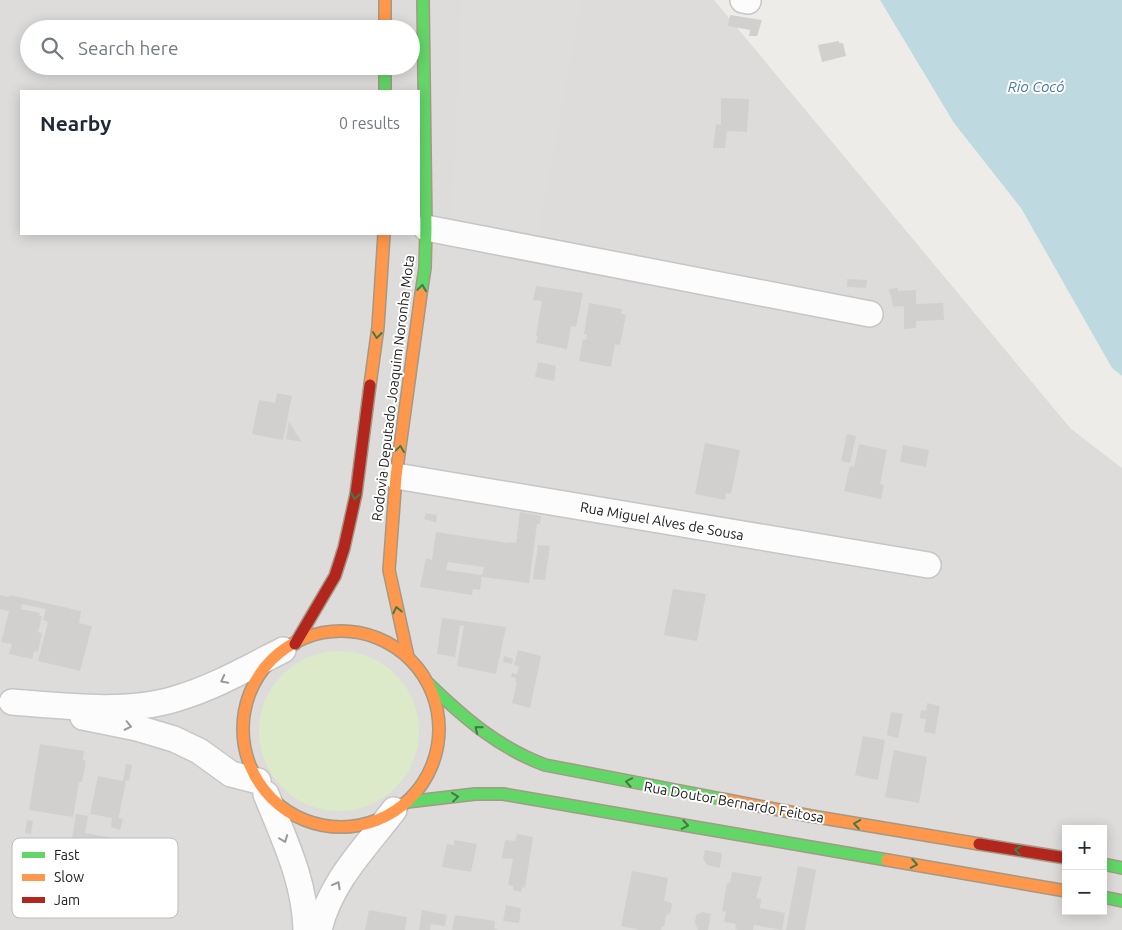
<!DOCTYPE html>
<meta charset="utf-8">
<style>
:root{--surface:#fff;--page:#f6f6f7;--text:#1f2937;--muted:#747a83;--line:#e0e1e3}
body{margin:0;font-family:Ubuntu,sans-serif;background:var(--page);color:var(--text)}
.controls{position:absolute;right:15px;bottom:15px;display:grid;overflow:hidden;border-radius:0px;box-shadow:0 2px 12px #0003}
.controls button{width:45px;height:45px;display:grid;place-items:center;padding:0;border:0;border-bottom:1px solid var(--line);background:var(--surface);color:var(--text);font:25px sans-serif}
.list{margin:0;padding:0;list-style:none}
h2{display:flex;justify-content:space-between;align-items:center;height:65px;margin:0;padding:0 20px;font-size:21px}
h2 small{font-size:16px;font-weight:400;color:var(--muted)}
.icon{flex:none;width:28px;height:28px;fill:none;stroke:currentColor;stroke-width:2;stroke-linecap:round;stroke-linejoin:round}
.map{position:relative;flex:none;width:1122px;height:930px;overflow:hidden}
.search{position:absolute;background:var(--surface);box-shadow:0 2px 12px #0003;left:20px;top:20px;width:400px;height:55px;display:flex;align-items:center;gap:12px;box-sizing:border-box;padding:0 18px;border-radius:28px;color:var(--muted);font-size:19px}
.panel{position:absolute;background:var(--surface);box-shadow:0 2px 12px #0003;left:20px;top:90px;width:400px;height:145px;border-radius:0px}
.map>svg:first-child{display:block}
.residential{fill:#dddcda;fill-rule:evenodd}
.grass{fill:#dceac9}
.parking{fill:#dedddc}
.water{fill:#bedae0}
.building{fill:#d2d0ce;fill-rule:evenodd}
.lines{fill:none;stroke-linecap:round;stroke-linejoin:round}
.street-casing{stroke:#c7c6c5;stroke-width:28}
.fast-casing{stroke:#a49985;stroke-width:14}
.slow-casing{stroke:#a49985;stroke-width:14}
.jam-casing{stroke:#a49985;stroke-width:14}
.street{stroke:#fcfcfc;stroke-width:25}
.fast{stroke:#63d668;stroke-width:11}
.slow{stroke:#ff974d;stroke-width:11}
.jam{stroke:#b3261e;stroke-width:11}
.oneway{stroke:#427b44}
.oneway2{stroke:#999}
.labels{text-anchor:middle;stroke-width:4;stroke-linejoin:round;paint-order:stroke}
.street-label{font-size:14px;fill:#202020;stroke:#fff}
.water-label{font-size:15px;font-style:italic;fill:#4b7aa6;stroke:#fff}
.key{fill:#fff;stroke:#bcbcbc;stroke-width:1}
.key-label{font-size:14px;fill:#202020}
</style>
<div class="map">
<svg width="1122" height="930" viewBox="0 0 1122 930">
<rect width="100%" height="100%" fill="#eeece9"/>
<!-- residential -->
<path class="residential" d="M0,0h714l357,429 51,39v462h-1122zM29,29h382v37h-382zM21,91h398v143h-398zM1066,829h37v82h-37z"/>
<!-- grass -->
<circle class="grass" cx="339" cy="731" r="80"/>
<!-- parking -->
<polygon class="parking" points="462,0 581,0 538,235 452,218"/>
<!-- water -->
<polygon class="water" points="880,0 1122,0 1122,376 1112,368 1021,208 954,123"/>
<!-- building -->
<g class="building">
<polygon points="730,15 762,20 757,36 749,36 750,30 728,26"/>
<polygon points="839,41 839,43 843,43 846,56 822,62 818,45"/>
<polygon points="721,98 749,99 747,132 727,131 725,148 713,148 716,124 721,125"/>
<polygon points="847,279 867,280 866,288 847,287"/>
<polygon points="536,286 583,293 576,327 571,326 567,349 536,343 538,336 536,336 542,301 533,300"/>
<polygon points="898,288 898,291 916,290 916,304 943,303 944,320 916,321 916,328 904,329 904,306 893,307 891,295 890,295 889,289"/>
<polygon points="589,303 622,309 621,313 626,315 620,345 615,344 611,367 579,361 583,339 586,340 587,334 584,334"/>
<polygon points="538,362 556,366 554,381 535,377"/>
<polygon points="277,393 292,396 283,440 252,434 259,400 275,403"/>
<polygon points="289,422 302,442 286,439"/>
<polygon points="847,434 856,436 850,463 841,461"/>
<polygon points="705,443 740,450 731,494 726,493 725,500 695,494"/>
<polygon points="859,444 887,450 880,484 884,485 881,499 844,491 850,466 854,467"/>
<polygon points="903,445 929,450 926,467 900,462"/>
<path d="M520,512l21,4 -1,8h-3l-8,59 -47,-6 -2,13 -7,-1 -1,6 -52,-8 6,-29 6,2 4,-28 72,11v-1l8,1zM448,562l36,5 -2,8 -36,-5z"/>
<polygon points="426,513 437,515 436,522 424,519"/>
<polygon points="538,545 550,546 545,580 533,579"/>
<polygon points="673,589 706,594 697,641 664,635"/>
<polygon points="0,595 9,597 10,595 81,611 79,623 92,626 80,671 38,661 48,622 43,620 46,609 22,604 21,609 40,613 39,616 42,616 38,632 42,633 38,652 34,651 32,659 9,654 12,644 1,642 9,611 0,609"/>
<polygon points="442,618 506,627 496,674 457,666 464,626 460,625 455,657 437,654"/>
<polygon points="518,650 541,656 530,708 512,703 517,682 515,682 516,678 511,677 512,673 517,674 519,666 514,665"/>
<polygon points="504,656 513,659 512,664 503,662"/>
<polygon points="927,703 940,706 935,734 924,732 926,719 920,718 921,710 926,711"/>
<polygon points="891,712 903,714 898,738 887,735"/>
<polygon points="863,736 885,740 878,780 855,775"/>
<polygon points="40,744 84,751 83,760 86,761 82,782 79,782 73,817 29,810"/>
<polygon points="894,750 927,757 919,803 885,797"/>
<polygon points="126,764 132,765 129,781 126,780 119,816 119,818 123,819 120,830 111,827 112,818 90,814 98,776 123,781"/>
<polygon points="76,814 88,816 85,833 119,839 116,853 71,845"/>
<polygon points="27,820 33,821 31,834 25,833"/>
<polygon points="517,834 533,837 525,888 522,887 521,892 513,890 513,886 508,885 513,859 502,858 505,840 515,841"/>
<polygon points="454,840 477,844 471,872 442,867 447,844 454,845"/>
<polygon points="705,850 722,853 720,868 707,865 703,859"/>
<polygon points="798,866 816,870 805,930 786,930"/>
<polygon points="632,871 668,878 664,901 670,902 672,905 670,914 666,915 664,927 662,926 661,930 640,930 621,926"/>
<polygon points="732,872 762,877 756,898 761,899 760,908 785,913 782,930 754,925 753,930 738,930 735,929 736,924 724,922 726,912 722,911 727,883 730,883"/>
<polygon points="506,905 521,908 519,923 503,921"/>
<polygon points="369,910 407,917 405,930 365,930"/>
<polygon points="422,910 447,915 445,926 431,924 430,930 419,930"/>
<polygon points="703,912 711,914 708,930 698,930 695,923 696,915"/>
<polygon points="455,915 495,921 494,928 498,930 452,930"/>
</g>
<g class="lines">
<defs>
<g id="street">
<polyline points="743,0 748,1"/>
<polyline points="426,228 870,314"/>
<polyline points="396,476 928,565"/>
<path d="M12,702c51,4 114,12 163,-3 38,-11 73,-31 108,-49"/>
<polyline points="83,717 137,728 174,739 199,751 231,774 258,781"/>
<path d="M266,794c18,45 39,87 40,136"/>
<path d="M319,930c11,-48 46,-82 75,-120"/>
</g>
<g id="fast">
<polyline points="385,66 385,91"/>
<polyline points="421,294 425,268 426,228 423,0"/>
<path d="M429,684c35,34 70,64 116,81l177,34"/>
<polyline points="407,802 475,794 503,794 887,860"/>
<polyline points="1103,864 1122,868"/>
<polyline points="1103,897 1122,901"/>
</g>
<g id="slow">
<polyline points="385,0 385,29"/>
<polyline points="370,385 378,327 384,234"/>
<circle cx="341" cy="729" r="98"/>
<polyline points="408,657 389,570 396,476 421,294"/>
<polyline points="722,799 811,816 979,844"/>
<polyline points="887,860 1066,891"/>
</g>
<g id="jam">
<polyline points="295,644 335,576 344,548 356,494 370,385"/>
<polyline points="979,844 1066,858"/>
</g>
</defs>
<!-- street casing -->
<use href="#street" class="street-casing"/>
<!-- fast casing -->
<use href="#fast" class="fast-casing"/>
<!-- slow casing -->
<use href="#slow" class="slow-casing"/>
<!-- jam casing -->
<use href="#jam" class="jam-casing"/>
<!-- street -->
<use href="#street" class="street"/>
<!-- fast -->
<use href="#fast" class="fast"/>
<!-- slow -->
<use href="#slow" class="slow"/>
<!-- jam -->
<use href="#jam" class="jam"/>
</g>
<!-- one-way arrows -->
<defs><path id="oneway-chevron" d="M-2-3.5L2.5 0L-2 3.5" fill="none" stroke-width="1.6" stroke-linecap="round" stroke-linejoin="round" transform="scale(1.25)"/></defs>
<g class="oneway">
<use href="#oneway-chevron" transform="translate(422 288) rotate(-82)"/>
<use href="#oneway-chevron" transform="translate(377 335) rotate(97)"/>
<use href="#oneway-chevron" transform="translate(400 449) rotate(-82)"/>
<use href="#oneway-chevron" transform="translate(355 496) rotate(100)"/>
<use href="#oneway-chevron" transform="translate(397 610) rotate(-102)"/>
<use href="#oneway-chevron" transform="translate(478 729) rotate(-141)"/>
<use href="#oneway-chevron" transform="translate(629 782) rotate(-169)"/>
<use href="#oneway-chevron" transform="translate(455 797) rotate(-7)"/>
<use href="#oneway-chevron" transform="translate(857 824) rotate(-171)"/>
<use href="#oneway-chevron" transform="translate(685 825) rotate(10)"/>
<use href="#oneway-chevron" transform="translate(1018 850) rotate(-171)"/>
<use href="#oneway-chevron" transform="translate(914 864) rotate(10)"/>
</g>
<g class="oneway2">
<use href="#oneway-chevron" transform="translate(224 680) rotate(153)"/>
<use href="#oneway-chevron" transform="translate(128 726) rotate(12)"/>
<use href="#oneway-chevron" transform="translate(284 839) rotate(69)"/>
<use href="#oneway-chevron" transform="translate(337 885) rotate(-61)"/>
</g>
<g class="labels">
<!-- street labels -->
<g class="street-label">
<text transform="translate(393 388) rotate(-83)" y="5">Rodovia Deputado Joaquim Noronha Mota</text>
<text transform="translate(662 521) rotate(10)" y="5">Rua Miguel Alves de Sousa</text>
<text transform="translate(734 802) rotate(10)" y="5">Rua Doutor Bernardo Feitosa</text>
</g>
<!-- water labels -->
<g class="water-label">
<text x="1036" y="92">Rio Cocó</text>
</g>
</g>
<!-- legend -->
<rect x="12" y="838" width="166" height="80" rx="8" class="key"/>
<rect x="22" y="852" width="23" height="6" fill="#63d668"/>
<rect x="22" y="874" width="23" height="7" fill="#ff974d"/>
<rect x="22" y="897" width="23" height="6" fill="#b3261e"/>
<g class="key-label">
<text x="54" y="860">Fast</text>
<text x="54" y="882">Slow</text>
<text x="54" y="905">Jam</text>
</g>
</svg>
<div class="controls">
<button>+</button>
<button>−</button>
</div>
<div class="search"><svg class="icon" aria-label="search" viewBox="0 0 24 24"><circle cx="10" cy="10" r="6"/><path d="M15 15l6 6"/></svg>Search here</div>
<section class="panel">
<h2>Nearby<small>0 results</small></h2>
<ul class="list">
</ul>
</section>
</div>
